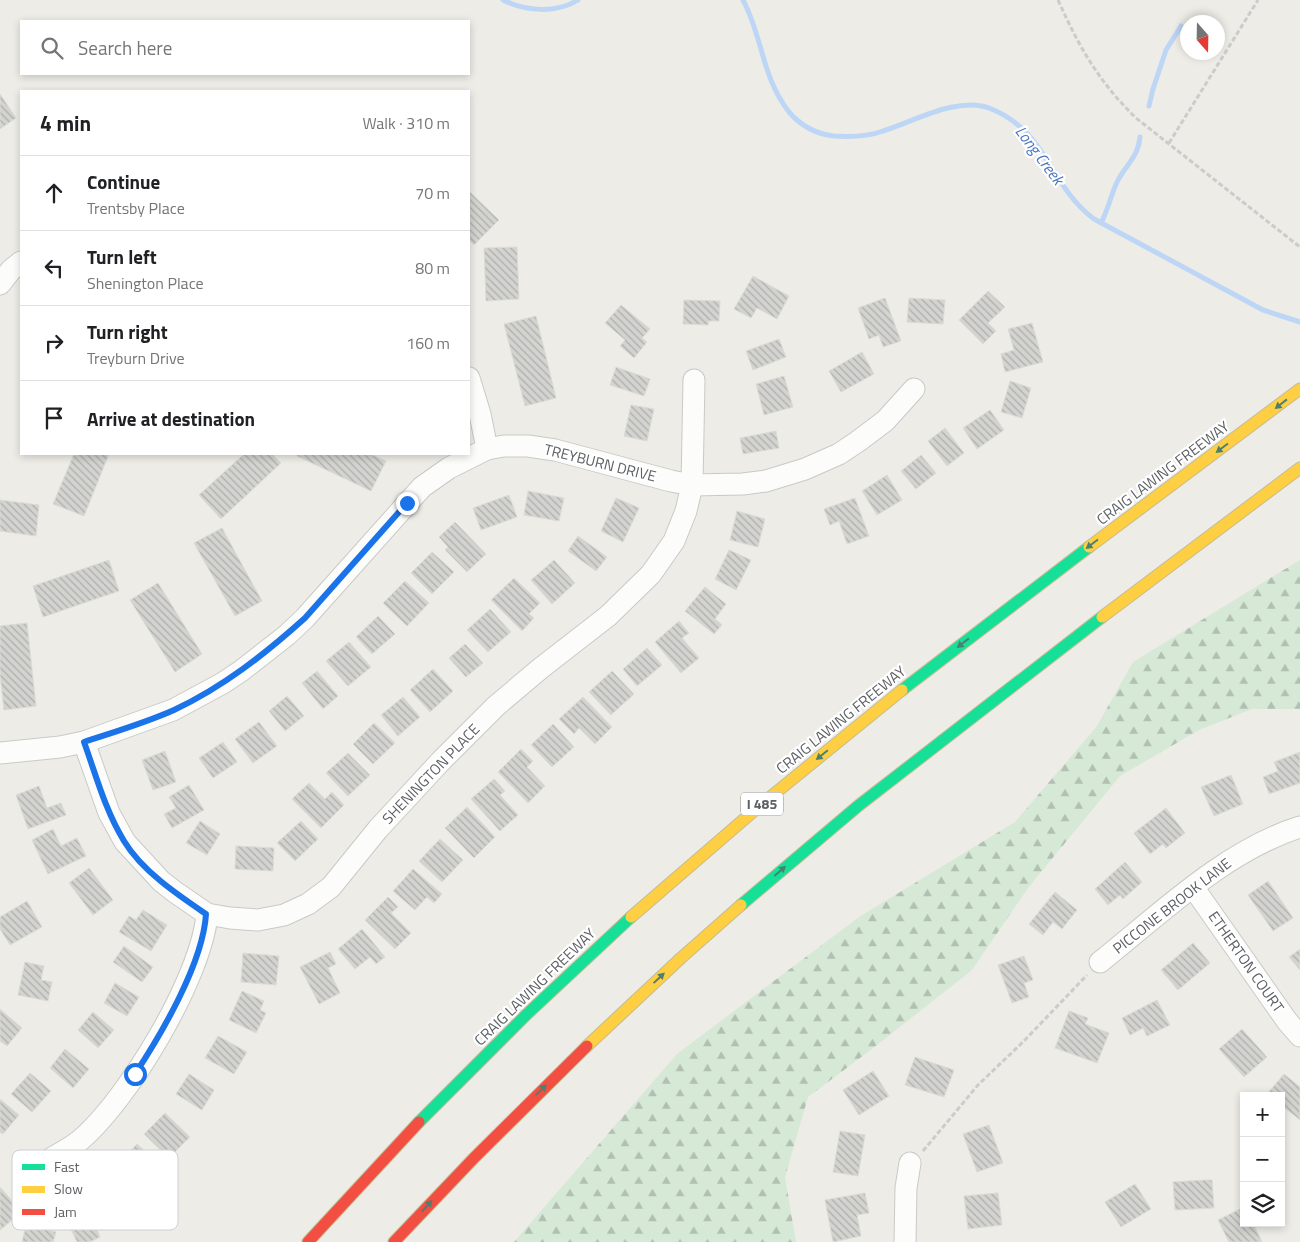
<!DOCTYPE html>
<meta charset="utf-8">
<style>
:root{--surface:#fff;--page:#f6f6f6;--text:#202124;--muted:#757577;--line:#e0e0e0}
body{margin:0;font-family:"Titillium Web",sans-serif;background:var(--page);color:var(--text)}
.controls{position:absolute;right:15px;bottom:15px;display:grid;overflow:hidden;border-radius:0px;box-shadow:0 2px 8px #0003}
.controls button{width:45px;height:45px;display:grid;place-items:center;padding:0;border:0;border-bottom:1px solid var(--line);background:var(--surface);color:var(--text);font:25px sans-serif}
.compass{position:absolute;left:1180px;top:15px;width:45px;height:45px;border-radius:50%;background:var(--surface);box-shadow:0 2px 8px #0003;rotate:160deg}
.stop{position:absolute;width:15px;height:15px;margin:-11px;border:4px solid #1a73e8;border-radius:50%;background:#fff}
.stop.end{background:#1a73e8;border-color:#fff;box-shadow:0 1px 5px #0008}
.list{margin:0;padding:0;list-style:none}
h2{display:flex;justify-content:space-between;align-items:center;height:65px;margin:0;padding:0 20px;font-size:21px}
h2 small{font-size:16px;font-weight:400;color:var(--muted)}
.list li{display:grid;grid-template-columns:32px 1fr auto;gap:15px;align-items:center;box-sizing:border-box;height:75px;padding:0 20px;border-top:1px solid var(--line)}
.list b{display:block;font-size:19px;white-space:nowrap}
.list p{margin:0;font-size:16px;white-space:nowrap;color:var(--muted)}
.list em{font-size:16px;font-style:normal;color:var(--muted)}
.icon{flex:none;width:28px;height:28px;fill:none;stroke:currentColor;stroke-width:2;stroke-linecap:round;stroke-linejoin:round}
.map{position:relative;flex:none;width:1300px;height:1242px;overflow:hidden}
.search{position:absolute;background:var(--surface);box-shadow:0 2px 8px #0003;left:20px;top:20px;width:450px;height:55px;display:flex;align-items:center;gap:12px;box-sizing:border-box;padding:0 18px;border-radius:0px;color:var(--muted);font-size:19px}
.panel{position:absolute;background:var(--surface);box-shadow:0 2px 8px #0003;left:20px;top:90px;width:450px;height:365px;border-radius:0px}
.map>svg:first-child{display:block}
.forest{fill:url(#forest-firs)}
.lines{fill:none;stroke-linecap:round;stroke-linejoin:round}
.stream{stroke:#bdd6f6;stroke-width:5}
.building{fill:url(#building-back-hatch);stroke:#dcdcd6}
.street-casing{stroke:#c9c9c8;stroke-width:23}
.fast-casing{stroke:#c4bc94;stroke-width:13}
.slow-casing{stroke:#c4bc94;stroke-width:13}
.jam-casing{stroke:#c4bc94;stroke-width:13}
.path{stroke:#c9cdcb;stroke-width:3;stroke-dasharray:5 2.5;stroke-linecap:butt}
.street{stroke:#fcfcfb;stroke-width:21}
.fast{stroke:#16e098;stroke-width:11}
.slow{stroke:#ffcf43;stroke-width:11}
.jam{stroke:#f24e42;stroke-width:11}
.oneway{fill:#4b8072}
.route{stroke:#1a73e8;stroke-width:6}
.labels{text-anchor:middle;stroke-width:4.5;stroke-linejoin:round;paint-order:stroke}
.shield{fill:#fff;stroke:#8e9093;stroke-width:1}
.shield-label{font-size:14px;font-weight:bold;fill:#5d6065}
.street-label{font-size:15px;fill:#5d6065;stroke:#fff}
.water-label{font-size:16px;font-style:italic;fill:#4a73c1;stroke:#fff}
.key{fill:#fff;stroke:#cecfd1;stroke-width:1}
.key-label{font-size:14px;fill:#5d6065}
</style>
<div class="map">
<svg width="1300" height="1242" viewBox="0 0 1300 1242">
<defs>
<pattern id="forest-firs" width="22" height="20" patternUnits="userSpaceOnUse" patternTransform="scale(1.25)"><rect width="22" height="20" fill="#d6e9d6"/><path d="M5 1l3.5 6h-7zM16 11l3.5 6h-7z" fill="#b1c0b1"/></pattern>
<pattern id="building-back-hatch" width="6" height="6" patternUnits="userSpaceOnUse" patternTransform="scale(1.25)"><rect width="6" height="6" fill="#d3d3d0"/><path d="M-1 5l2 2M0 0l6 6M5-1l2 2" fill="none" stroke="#aeafac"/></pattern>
</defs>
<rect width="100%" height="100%" fill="#edece7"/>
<!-- forest -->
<polygon class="forest" points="1300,560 1300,709 1252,709 1199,730 1120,776 1028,888 972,970 872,1049 808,1097 785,1177 796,1242 514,1242 677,1054 859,917 1015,822 1097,726 1133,662"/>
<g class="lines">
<!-- stream -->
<g class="stream">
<path d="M503,0c22,11 53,14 75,0"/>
<path d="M743,0c20,37 18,76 46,112 12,14 27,22 45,24 17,1 33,1 49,-5 30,-9 74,-35 106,-23 58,22 61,79 105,111l169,91 37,12"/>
<polyline points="1149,106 1153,89 1166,50 1181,26"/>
<path d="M1101,223c7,-13 10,-28 16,-41 9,-18 21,-24 23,-45"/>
</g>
</g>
<!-- building -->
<g class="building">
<polygon points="0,94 16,118 0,129"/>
<polygon points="469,191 499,220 474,245 469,240"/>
<polygon points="517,247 519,299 486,301 484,248"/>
<polygon points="753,276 789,296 777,319 757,308 751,318 734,309"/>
<polygon points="988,291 1005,307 988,323 996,331 983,344 959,320"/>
<polygon points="885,298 901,341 883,347 879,335 869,339 858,308"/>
<polygon points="909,298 945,300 943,324 907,322"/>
<polygon points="684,300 720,301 719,321 709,321 708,325 683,324"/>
<polygon points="621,305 650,329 642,338 647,342 634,358 620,346 625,340 605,323"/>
<polygon points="536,316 556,398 525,406 504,324"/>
<polygon points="1032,323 1043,362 1005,372 1001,354 1014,350 1008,329"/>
<polygon points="779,339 786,357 753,370 746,351"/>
<polygon points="862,352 874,374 841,392 829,371"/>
<polygon points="616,367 650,379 644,396 610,385"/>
<polygon points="784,376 793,407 764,415 756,384"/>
<polygon points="1010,381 1031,388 1022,418 1001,412"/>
<polygon points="631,405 654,409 647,441 624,436"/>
<polygon points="990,410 1004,430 977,449 963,428"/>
<polygon points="945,428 964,453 947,466 928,441"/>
<polygon points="776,431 779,448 743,454 740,438"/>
<polygon points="74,454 109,454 84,516 53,504"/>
<polygon points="244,454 272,454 281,463 221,519 199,495"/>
<polygon points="298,454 370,454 386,461 371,491 297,456"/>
<polygon points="921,455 936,473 916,489 901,471"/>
<polygon points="887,475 902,500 877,515 862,491"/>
<polygon points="528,491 564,498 559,521 524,515"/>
<polygon points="509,495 517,517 481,530 473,508"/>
<polygon points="616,498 639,508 623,542 601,531"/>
<polygon points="855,498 869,536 847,544 839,521 830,525 824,509"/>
<polygon points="0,500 39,505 36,536 0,531"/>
<polygon points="737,511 765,519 758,547 730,540"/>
<polygon points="455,522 486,554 467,572 445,550 448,547 439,537"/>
<polygon points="222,528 262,601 235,616 194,543"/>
<polygon points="578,536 607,557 596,571 568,551"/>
<polygon points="729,550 751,560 736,590 715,579"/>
<polygon points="432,552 454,572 432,594 411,573"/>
<polygon points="109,560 119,591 43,617 33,586"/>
<polygon points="554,560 575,583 552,604 531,580"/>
<polygon points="514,578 540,603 529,614 534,618 522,631 491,600"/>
<polygon points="405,581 429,603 407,626 383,603"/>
<polygon points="158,583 202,654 175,672 130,600"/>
<polygon points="705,587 726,604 715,619 722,625 714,634 685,611"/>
<polygon points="490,609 511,632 488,652 467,630"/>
<polygon points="378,616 395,634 372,654 356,637"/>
<polygon points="679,621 689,633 682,638 699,658 681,673 655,642"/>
<polygon points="27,623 36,706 4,710 0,675 0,626"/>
<polygon points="349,642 371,667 348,686 326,661"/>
<polygon points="465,644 483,663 466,677 449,658"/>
<polygon points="647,648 662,665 637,686 623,669"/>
<polygon points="433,669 453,691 430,712 410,690"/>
<polygon points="317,671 338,696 323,709 302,683"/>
<polygon points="612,671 634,694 611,715 589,692"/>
<polygon points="287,696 304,716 285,731 269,711"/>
<polygon points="403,697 420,717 398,736 381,715"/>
<polygon points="583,697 612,727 595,744 579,728 574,734 559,719"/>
<polygon points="259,722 277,746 253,763 235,739"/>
<polygon points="374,723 395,743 373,764 353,744"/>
<polygon points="553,724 574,747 552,767 531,745"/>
<polygon points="223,742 237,762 213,778 199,758"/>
<polygon points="521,749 533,761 527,767 545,786 528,803 498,772"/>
<polygon points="165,751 176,782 153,790 142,760"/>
<polygon points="1300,752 1300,783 1269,794 1263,777 1278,771 1274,762"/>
<polygon points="348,753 370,775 348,796 326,773"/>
<polygon points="1231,775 1243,804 1214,816 1201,787"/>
<polygon points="494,779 505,791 500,795 518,815 500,831 471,799"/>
<polygon points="309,783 325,799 332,792 344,805 321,828 292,799"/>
<polygon points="189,785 204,810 172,828 164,814 176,808 169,797"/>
<polygon points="39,786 47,808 61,803 66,815 28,829 16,795"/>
<polygon points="467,807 495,837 474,858 445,828"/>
<polygon points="1166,808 1185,833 1166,848 1163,844 1150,854 1134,833"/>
<polygon points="200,821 220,834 207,855 186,843"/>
<polygon points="301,821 318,839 295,861 277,843"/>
<polygon points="53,829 61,846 77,838 86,856 48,874 32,840"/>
<polygon points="440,839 463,860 442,882 419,861"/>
<polygon points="236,846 274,848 273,871 235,869"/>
<polygon points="1125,862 1142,882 1123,899 1120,895 1108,905 1095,889"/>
<polygon points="89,868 113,900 93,915 69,883"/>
<polygon points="413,869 442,894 434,903 427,897 415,910 393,891"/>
<polygon points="1268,881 1293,918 1273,931 1248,895"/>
<polygon points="1055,892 1077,910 1062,929 1053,922 1043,935 1029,924"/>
<polygon points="388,897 398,907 391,913 411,933 395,949 365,920"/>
<polygon points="27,901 42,927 10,945 0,929 0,917"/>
<polygon points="143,910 167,925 151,951 119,932 129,916 136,920"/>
<polygon points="362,929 385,957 376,964 370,957 355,969 338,949"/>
<polygon points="1193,943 1210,963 1178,990 1161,970"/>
<polygon points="124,946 153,967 142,982 113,962"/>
<polygon points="1300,949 1300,970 1289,957"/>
<polygon points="330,952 336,964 328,968 340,993 319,1004 300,967"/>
<polygon points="243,953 279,956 276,985 241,982"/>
<polygon points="1024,956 1033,980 1024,983 1029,997 1012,1003 998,965"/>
<polygon points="25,962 44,966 41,980 52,982 48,1001 18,995"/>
<polygon points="115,983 139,997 127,1016 104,1003"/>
<polygon points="242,991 264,1001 260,1010 266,1013 256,1033 229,1020"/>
<polygon points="1157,1000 1170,1025 1147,1036 1143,1028 1130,1035 1122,1018"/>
<polygon points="0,1009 22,1028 7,1046 0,1041"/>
<polygon points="1069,1011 1088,1018 1085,1024 1109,1033 1097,1063 1055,1048"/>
<polygon points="93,1012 114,1030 98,1048 78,1030"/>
<polygon points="1242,1029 1267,1057 1244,1077 1219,1049"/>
<polygon points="218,1036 247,1052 234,1074 205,1058"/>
<polygon points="65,1049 89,1069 73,1088 50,1068"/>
<polygon points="915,1057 954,1070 944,1097 905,1085"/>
<polygon points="873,1071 889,1096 859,1115 843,1090"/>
<polygon points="30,1073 51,1091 32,1112 11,1094"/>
<polygon points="189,1074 214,1090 202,1110 176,1094"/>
<polygon points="1284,1074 1300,1087 1300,1120 1281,1105 1281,1096 1269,1096 1267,1094"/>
<polygon points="0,1099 19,1115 3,1134 0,1132"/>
<polygon points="165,1113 190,1137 169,1158 144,1134"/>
<polygon points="989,1125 1003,1163 977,1172 963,1134"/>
<polygon points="840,1131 865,1135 858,1176 833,1172"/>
<polygon points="137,1144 161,1166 145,1183 121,1161"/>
<polygon points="1205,1180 1212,1180 1214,1208 1175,1210 1173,1182"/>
<polygon points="1135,1184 1151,1209 1121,1227 1105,1202"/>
<polygon points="0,1187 22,1212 0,1230"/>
<polygon points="865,1193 869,1213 857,1215 861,1236 833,1242 825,1200"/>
<polygon points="998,1193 1002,1225 968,1229 964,1196"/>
<polygon points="96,1206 105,1225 97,1229 100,1237 90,1242 77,1242 66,1219"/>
<polygon points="1244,1207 1244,1223 1253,1223 1262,1242 1229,1242 1218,1220"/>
<polygon points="26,1225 56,1232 53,1242 22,1242"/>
</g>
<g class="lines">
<defs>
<g id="street">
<polyline points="0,284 11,270 21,262"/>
<polyline points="469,378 480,414 487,449"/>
<polyline points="84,742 109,813 125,842 161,881 175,892 207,914 230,918 258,920 284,915 308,904 331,887 378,829 440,762 496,706 541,668 608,616 651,574 674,541 686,511 692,485 694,380"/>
<polyline points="0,753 60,747 84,742 173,710 223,683 241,671 287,635 305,618 422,487 449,468 487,449 504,446 528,446 555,450 671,481 692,485 743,484 766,481 805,469 839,454 857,442 885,421 914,389"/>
<polyline points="1193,887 1287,1021 1300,1036"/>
<path d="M1100,962c60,-48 126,-112 200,-135"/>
<path d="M52,1158c9,-5 18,-10 26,-16 49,-40 124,-165 129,-228"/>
<polyline points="905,1242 906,1188 910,1163"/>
</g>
<g id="fast">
<polyline points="902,690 1089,547"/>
<polyline points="741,905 858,806 1102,617"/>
<polyline points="419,1122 527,1014 631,917"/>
</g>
<g id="slow">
<polyline points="1089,547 1300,389"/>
<polyline points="1102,617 1300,468"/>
<polyline points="631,917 763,803 902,690"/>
<polyline points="587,1046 681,958 741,905"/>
</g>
<g id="jam">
<polyline points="308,1242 419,1122"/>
<polyline points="394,1242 474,1158 587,1046"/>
</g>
</defs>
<!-- street casing -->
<use href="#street" class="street-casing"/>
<!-- fast casing -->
<use href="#fast" class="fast-casing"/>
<!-- slow casing -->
<use href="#slow" class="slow-casing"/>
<!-- jam casing -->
<use href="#jam" class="jam-casing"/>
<!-- path -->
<g class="path">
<path d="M1058,0c21,47 41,82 78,118l164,129"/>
<polyline points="1169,143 1258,0"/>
<polyline points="923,1151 978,1085 1024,1041 1087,975"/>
</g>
<!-- street -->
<use href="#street" class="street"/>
<!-- fast -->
<use href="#fast" class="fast"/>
<!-- slow -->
<use href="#slow" class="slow"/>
<!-- jam -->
<use href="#jam" class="jam"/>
</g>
<!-- one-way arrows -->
<defs><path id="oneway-solid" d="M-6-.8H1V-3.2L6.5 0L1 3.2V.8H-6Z" transform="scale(1.25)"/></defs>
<g class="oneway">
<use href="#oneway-solid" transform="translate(1281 404) rotate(142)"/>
<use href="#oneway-solid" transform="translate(1222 448) rotate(143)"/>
<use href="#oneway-solid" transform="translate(1092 544) rotate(143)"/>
<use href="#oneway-solid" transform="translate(963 643) rotate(142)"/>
<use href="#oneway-solid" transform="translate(822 755) rotate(141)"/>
<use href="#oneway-solid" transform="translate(780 871) rotate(-41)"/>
<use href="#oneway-solid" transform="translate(659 978) rotate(-43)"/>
<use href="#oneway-solid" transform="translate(541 1090) rotate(-44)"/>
<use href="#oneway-solid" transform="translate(427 1206) rotate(-47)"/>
</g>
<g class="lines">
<!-- route -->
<path class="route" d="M135,1074c27,-41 68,-111 71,-160 -28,-19 -64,-43 -82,-73 -19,-31 -28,-66 -40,-99 30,-10 61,-19 90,-32 49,-23 91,-56 131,-92l102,-115"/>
</g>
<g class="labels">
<!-- shield labels -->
<rect class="shield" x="741" y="792.5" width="42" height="23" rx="4"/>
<g class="shield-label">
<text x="762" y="809">I 485</text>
</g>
<!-- street labels -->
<g class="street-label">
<text transform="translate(600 463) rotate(14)" y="5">TREYBURN DRIVE</text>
<text transform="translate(1163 473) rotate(-37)" y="5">CRAIG LAWING FREEWAY</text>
<text transform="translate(841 720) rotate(-39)" y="5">CRAIG LAWING FREEWAY</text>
<text transform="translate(431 774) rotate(-46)" y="5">SHENINGTON PLACE</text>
<text transform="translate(1172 906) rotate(-38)" y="5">PICCONE BROOK LANE</text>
<text transform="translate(1246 962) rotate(55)" y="5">ETHERTON COURT</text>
<text transform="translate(535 987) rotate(-44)" y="5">CRAIG LAWING FREEWAY</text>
</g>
<!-- water labels -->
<g class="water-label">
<text transform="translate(1040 155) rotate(53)" y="6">Long Creek</text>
</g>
</g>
<!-- legend -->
<rect x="12" y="1150" width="166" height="80" rx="8" class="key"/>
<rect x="22" y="1164" width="23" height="6" fill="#16e098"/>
<rect x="22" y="1186" width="23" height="7" fill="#ffcf43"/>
<rect x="22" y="1209" width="23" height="6" fill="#f24e42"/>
<g class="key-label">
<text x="54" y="1172">Fast</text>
<text x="54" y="1194">Slow</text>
<text x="54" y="1217">Jam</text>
</g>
</svg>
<div class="controls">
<button>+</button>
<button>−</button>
<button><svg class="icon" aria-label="layers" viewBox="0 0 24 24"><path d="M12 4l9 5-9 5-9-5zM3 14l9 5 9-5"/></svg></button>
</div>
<svg class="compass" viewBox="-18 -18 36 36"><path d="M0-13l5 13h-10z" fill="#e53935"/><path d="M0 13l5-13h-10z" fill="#757577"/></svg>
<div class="stop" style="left:135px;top:1074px"></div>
<div class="stop end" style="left:407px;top:503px"></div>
<div class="search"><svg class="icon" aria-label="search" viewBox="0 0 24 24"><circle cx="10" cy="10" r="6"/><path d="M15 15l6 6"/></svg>Search here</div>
<section class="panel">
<h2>4 min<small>Walk · 310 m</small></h2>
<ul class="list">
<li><svg class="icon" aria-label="ahead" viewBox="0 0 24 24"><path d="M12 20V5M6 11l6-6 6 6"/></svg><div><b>Continue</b><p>Trentsby Place</p></div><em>70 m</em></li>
<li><svg class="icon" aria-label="left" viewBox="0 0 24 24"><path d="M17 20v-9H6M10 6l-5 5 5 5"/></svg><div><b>Turn left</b><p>Shenington Place</p></div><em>80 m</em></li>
<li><svg class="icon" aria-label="right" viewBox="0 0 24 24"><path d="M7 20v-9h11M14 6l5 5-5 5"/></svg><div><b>Turn right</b><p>Treyburn Drive</p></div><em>160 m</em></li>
<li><svg class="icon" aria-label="arrive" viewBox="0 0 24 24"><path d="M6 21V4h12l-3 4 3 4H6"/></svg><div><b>Arrive at destination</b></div></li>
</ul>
</section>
</div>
